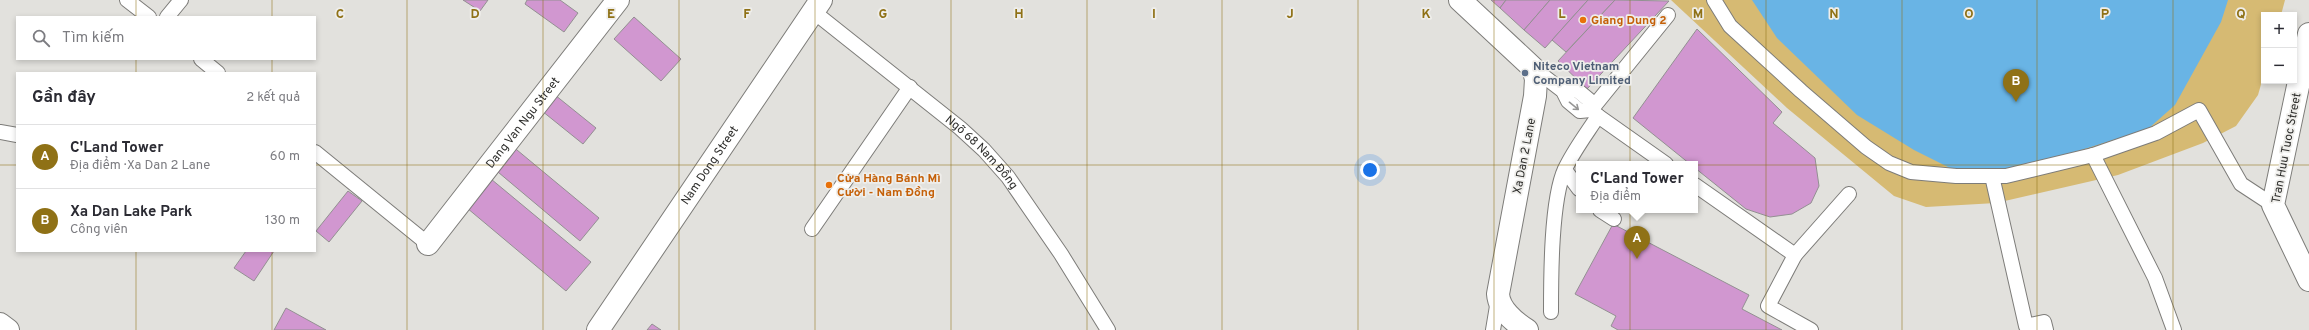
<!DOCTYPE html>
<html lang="vi">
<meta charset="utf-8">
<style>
:root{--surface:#fff;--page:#f2f2f3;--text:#2b2b33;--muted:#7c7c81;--line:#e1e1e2;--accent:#8f7116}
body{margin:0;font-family:Overpass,sans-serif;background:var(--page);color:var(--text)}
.controls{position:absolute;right:12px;top:12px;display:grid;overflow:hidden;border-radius:0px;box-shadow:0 2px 6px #0003}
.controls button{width:36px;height:36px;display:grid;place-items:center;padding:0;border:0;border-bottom:1px solid var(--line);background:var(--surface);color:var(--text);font:20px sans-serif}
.you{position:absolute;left:1370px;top:170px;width:14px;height:14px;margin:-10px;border:3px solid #fff;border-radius:50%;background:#1a73e8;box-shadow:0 0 0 6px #1a73e833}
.badge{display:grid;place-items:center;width:26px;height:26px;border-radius:50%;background:var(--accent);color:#fff;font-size:13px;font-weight:700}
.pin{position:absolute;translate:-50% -33px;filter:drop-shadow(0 1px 2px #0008)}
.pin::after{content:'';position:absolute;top:21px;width:14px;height:12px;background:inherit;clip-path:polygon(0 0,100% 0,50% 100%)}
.popup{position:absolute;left:1576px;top:161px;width:122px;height:52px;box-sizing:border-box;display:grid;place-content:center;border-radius:0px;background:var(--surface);filter:drop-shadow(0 1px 3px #0005);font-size:13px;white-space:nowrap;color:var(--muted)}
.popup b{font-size:15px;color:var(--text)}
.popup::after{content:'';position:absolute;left:50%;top:100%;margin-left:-8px;border:8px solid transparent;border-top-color:var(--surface)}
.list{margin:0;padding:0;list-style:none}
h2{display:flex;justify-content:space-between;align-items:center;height:52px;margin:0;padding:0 16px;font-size:17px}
h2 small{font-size:13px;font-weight:400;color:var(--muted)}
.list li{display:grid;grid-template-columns:26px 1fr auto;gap:12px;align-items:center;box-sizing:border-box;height:64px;padding:0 16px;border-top:1px solid var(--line)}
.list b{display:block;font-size:15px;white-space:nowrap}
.list p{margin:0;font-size:13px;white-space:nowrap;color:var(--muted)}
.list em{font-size:13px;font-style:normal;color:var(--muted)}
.icon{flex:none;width:22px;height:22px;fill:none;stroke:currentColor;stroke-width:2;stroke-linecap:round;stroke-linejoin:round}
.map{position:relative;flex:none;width:2309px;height:330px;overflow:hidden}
.search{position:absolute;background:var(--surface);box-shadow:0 2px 6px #0003;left:16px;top:16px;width:300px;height:44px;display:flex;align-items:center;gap:10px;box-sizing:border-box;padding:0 14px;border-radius:0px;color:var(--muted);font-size:15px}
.panel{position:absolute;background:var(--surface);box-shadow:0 2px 6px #0003;left:16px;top:72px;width:300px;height:180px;border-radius:0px}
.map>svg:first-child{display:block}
.green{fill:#d6ba73}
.water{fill:#69b4e5}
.building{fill:#d197d0;stroke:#939092}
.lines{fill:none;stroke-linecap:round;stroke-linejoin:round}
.service-casing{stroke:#7d7c79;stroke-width:16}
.minor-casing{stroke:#7d7c79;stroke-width:24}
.tertiary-casing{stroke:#7d7c79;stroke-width:24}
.primary-casing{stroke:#7d7c79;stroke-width:24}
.service{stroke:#fff;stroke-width:14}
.minor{stroke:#fff;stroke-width:22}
.tertiary{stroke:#fff;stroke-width:22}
.primary{stroke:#fff;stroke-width:22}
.oneway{stroke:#979796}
.grid{fill:none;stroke:#8f7116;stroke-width:1;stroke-opacity:0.55}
.food-dot{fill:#e8710a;stroke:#efeeeb;stroke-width:1.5}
.service-dot{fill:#5c6f8a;stroke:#efeeeb;stroke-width:1.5}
.labels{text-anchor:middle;stroke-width:3.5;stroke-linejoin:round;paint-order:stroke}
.food-label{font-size:12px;font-weight:bold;fill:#c56008;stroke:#efeeeb;text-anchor:start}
.service-label{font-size:12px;font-weight:bold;fill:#4e5e75;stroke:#efeeeb;text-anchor:start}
.street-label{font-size:12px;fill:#2f2f2d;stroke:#efeeeb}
.grid-label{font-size:13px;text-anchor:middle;font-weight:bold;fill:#8f7116;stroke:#efeeeb;stroke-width:3.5;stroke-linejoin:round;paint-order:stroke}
</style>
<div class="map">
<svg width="2309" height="330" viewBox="0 0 2309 330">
<rect width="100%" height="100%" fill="#e2e1dd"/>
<!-- green -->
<polygon class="green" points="1671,0 2285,0 2281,15 2264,15 2264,74 2258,95 2236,126 2203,143 2118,175 1996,203 1926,207 1894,196 1787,108"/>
<!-- water -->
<polygon class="water" points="1752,0 2228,0 2221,22 2175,105 2148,129 2011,172 1954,170 1914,150 1857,115 1777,38"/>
<!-- building -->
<g class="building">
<polygon points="463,0 488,0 480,11"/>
<polygon points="527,0 560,0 578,13 564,32 525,4"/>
<polygon points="1491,0 1506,0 1500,8"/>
<polygon points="1506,0 1550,0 1524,30 1500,8"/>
<polygon points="1550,0 1588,0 1545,48 1524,30"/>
<polygon points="1588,0 1615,0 1566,52 1552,40"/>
<polygon points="1615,0 1669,1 1587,89 1558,61"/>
<polygon points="634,17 681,59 661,81 614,39"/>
<polygon points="1697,29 1782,112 1773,123 1815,158 1819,186 1811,203 1792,214 1770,217 1746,209 1695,168 1695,164 1690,164 1633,118"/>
<polygon points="555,95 596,128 583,144 542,111"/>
<polygon points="511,145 599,218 580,241 492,167"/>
<polygon points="491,179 591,262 566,291 467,208"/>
<polygon points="348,191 362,201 329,242 316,231"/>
<polygon points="1613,224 1749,295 1742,309 1782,330 1618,330 1611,326 1616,316 1575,294"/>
<polygon points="246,251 274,251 254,281 234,268"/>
<polygon points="286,308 326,330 274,330"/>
<polygon points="652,324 661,330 647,330"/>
</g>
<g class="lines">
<defs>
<g id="service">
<polyline points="127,0 149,17"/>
<polyline points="1714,0 1730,26 1801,91 1866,147 1889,163 1911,172 1956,176 2006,176 2093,155 2156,133 2199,110 2241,184 2273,205"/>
<path id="s1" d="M814,12l146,116 24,22 24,27 53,77 47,76"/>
<polyline points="167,17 181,0"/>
<polyline points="201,59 218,73"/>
<polyline points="1533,68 1563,91 1568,101 1580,111 1591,110"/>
<polyline points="1563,91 1577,90 1589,100 1591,110 1598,116 1666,164"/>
<polyline points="1591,110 1668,15"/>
<polyline points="0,132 17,135"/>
<polyline points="315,152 428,244"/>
<polyline points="2093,155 2155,278 2174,330"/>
<polyline points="1565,170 1579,189"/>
<polyline points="1992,176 2026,326 2044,322 2046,330"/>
<polyline points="1695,185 1795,255 1768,306 1811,330"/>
<polyline points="1600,210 1614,219"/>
<polyline points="812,229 910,87"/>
<polyline points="1795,255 1849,194"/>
<path d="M1551,312c0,-35 0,-113 14,-143 9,-19 22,-36 33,-53"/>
<polyline points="1493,330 1498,300"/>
</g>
<g id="minor">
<path d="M1460,0l73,68 3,11 -1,17 -37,198c1,15 16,28 29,36"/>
<polyline points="2309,34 2273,205 2309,280"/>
<path id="s2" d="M428,244l190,-244"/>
</g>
<g id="tertiary">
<path id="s3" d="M598,330l223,-330"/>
</g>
<polyline id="primary" points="0,324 8,330"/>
</defs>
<!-- service casing -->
<use href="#service" class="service-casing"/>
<!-- minor casing -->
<use href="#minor" class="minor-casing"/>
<!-- tertiary casing -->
<use href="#tertiary" class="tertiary-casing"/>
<!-- primary casing -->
<use href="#primary" class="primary-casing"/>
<!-- service -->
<use href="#service" class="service"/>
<!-- minor -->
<use href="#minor" class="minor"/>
<!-- tertiary -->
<use href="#tertiary" class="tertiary"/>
<!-- primary -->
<use href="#primary" class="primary"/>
</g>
<!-- one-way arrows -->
<defs><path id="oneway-shaft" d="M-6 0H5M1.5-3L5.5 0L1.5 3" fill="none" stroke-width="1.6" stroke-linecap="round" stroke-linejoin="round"/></defs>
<use class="oneway" href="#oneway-shaft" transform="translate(1574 106) rotate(39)"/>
<!-- grid -->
<path class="grid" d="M136,0v17M272,0v17M407,0v330M543,0v330M679,0v330M815,0v330M951,0v330M1087,0v330M1222,0v330M1358,0v330M1494,0v330M1630,0v330M1766,0v330M1902,0v330M2037,0v330M2173,0v330M136,59v14M272,59v14M0,165h17M315,165h1994M136,251v79M272,251v79"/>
<!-- markers -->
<g class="food-dot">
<circle cx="1583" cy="20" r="4"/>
<circle cx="829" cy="185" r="4"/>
</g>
<circle class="service-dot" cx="1525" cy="73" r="4"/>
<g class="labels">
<!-- food labels -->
<g class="food-label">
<text x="1591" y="24">Giang Dung 2</text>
<text x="837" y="182">Cửa Hàng Bánh Mì<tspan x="837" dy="14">Cười - Nam Đồng</tspan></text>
</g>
<!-- service labels -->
<g class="service-label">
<text x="1533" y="70">Niteco Vietnam<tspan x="1533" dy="14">Company Limited</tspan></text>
</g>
<!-- street labels -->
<g class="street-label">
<text dy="4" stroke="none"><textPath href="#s2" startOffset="154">Dang Van Ngu Street</textPath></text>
<text transform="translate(2286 148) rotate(-79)" y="4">Tran Huu Tuoc Street</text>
<text dy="4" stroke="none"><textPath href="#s1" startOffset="219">Ngõ 68 Nam Đồng</textPath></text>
<text transform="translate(1524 156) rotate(-79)" y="4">Xa Dan 2 Lane</text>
<text dy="4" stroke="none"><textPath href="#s3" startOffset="199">Nam Dong Street</textPath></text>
</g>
</g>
<g class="grid-label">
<text x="340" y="18">C</text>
<text x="475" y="18">D</text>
<text x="611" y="18">E</text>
<text x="747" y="18">F</text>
<text x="883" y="18">G</text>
<text x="1019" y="18">H</text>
<text x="1154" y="18">I</text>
<text x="1290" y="18">J</text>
<text x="1426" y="18">K</text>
<text x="1562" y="18">L</text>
<text x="1698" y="18">M</text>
<text x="1834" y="18">N</text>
<text x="1969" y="18">O</text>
<text x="2105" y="18">P</text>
<text x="2241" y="18">Q</text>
</g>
</svg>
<div class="controls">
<button>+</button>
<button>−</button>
</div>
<div class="you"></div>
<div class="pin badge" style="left:1637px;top:259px">A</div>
<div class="popup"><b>C'Land Tower</b>Địa điểm</div>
<div class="pin badge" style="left:2016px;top:102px">B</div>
<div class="search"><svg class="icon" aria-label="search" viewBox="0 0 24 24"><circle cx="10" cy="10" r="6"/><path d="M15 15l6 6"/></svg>Tìm kiếm</div>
<section class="panel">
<h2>Gần đây<small>2 kết quả</small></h2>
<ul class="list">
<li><span class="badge">A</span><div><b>C'Land Tower</b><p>Địa điểm · Xa Dan 2 Lane</p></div><em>60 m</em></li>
<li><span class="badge">B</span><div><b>Xa Dan Lake Park</b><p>Công viên</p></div><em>130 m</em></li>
</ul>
</section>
</div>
